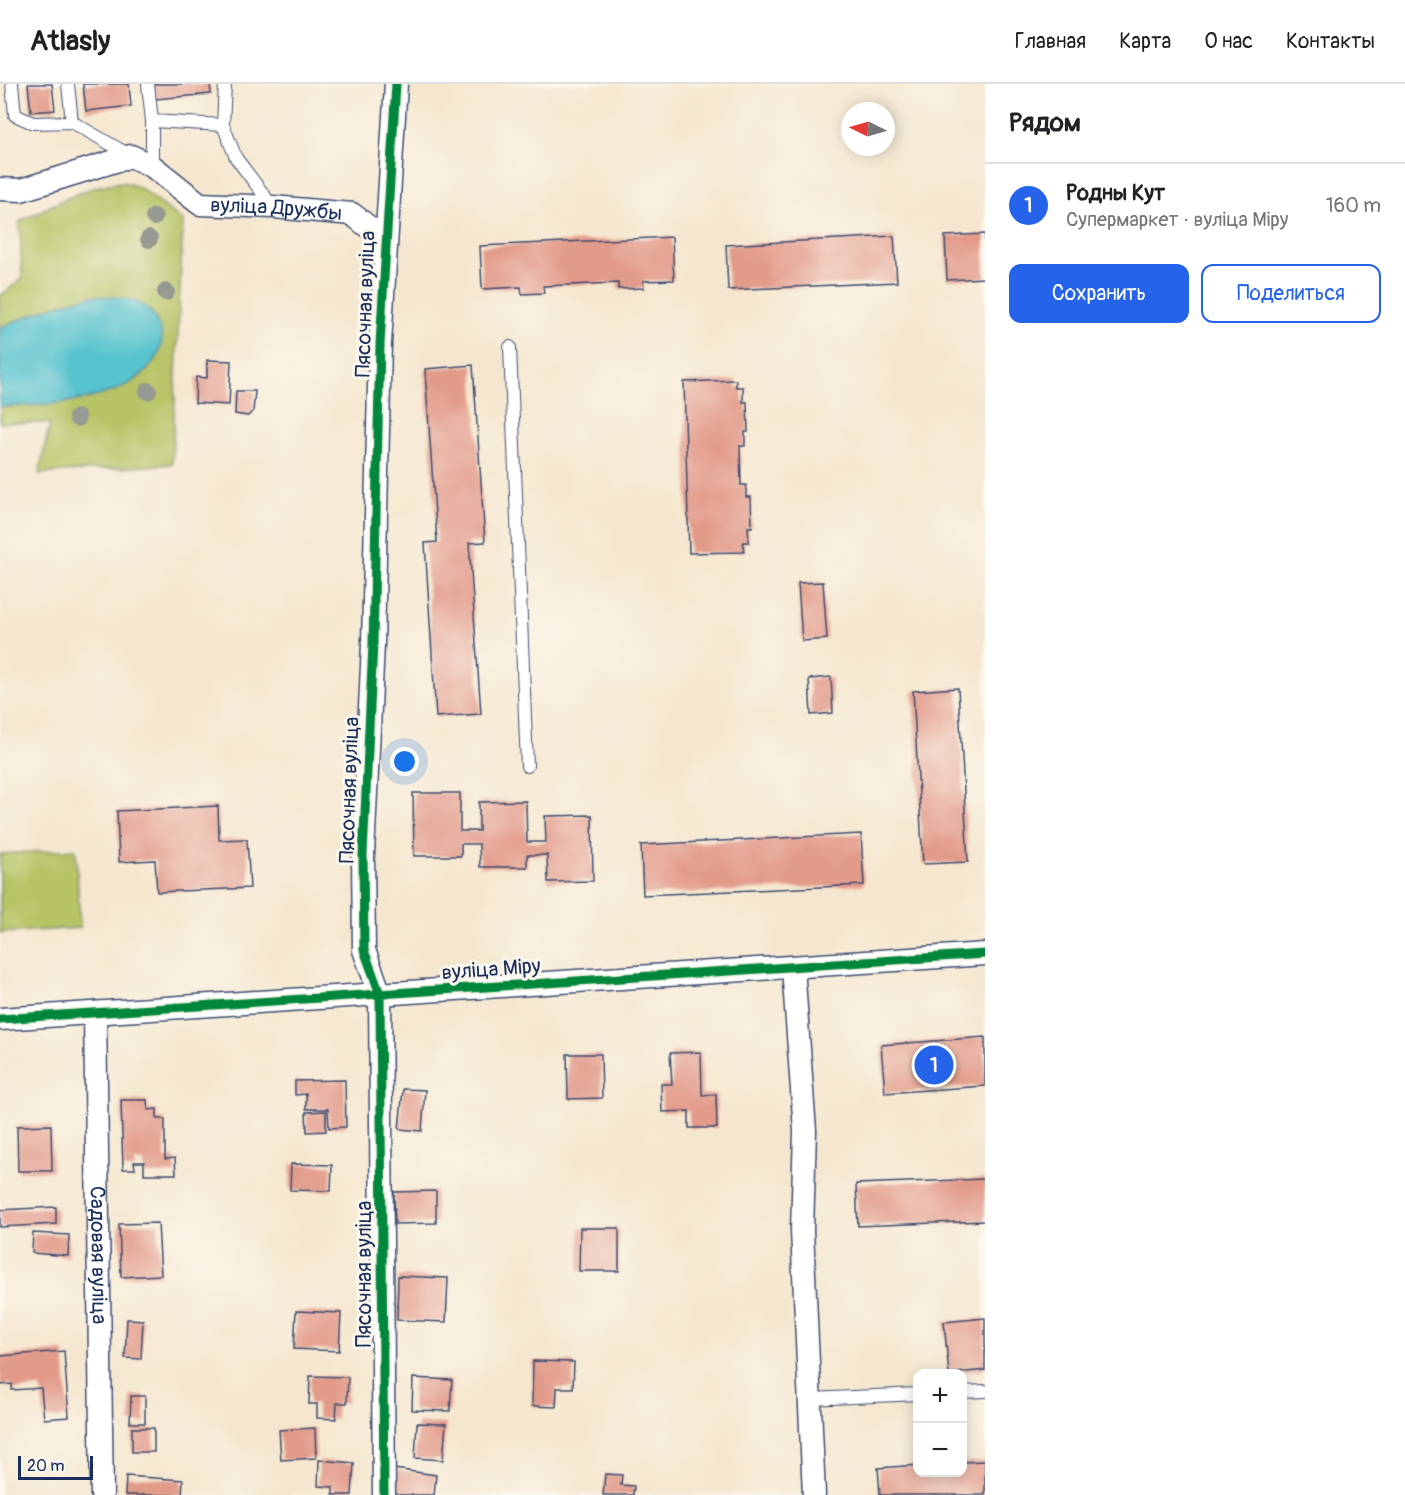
<!DOCTYPE html>
<html lang="ru">
<meta charset="utf-8">
<style>
:root{--surface:#fff;--page:#f6f6f6;--text:#202124;--muted:#757577;--line:#e0e0e0;--accent:#2563eb}
body{margin:0;font-family:Pangolin,sans-serif;background:var(--page);color:var(--text)}
.controls{position:absolute;right:18px;bottom:18px;display:grid;overflow:hidden;border-radius:12px;box-shadow:0 3px 15px #0003}
.controls button{width:54px;height:54px;display:grid;place-items:center;padding:0;border:0;border-bottom:2px solid var(--line);background:var(--surface);color:var(--text);font:30px sans-serif}
.compass{position:absolute;left:841px;top:18px;width:54px;height:54px;border-radius:50%;background:var(--surface);box-shadow:0 3px 15px #0003;rotate:275deg}
.scale{position:absolute;left:18px;bottom:15px;width:75px;box-sizing:border-box;padding-left:6px;border:3px solid #1b2f5e;border-top:0;font-size:16px;line-height:21px;white-space:nowrap;color:#1b2f5e;-webkit-text-stroke:4px #fbf7ec;paint-order:stroke}
.you{position:absolute;left:405px;top:678px;width:21px;height:21px;margin:-15px;border:4px solid #fff;border-radius:50%;background:#1a73e8;box-shadow:0 0 0 9px #1a73e833}
.badge{display:grid;place-items:center;width:39px;height:39px;border-radius:50%;background:var(--accent);color:#fff;font-size:20px;font-weight:700}
.pin{position:absolute;translate:-50% -50%;border:3px solid #fff;box-shadow:0 2px 6px #0006}
.list{margin:0;padding:0;list-style:none}
h2{display:flex;justify-content:space-between;align-items:center;height:78px;margin:0;padding:0 24px;font-size:26px}
h2 small{font-size:20px;font-weight:400;color:var(--muted)}
.list li{display:grid;grid-template-columns:39px 1fr auto;gap:18px;align-items:center;box-sizing:border-box;height:84px;padding:0 24px;border-top:2px solid var(--line)}
.list b{display:block;font-size:22px;white-space:nowrap}
.list p{margin:0;font-size:20px;white-space:nowrap;color:var(--muted)}
.list em{font-size:20px;font-style:normal;color:var(--muted)}
.actions{display:flex;gap:12px;padding:18px 24px}
.actions a{flex:1;padding:14px 0;border:2px solid var(--accent);border-radius:12px;text-align:center;font-size:21px;color:var(--accent)}
.actions .main{background:var(--accent);color:#fff}
.map{position:relative;flex:none;width:985px;height:1411px;overflow:hidden}
header{display:flex;align-items:center;gap:36px;box-sizing:border-box;height:84px;padding:0 30px;background:var(--surface);border-bottom:2px solid var(--line)}
header strong{font-size:28px}
nav{display:flex;gap:33px;margin-inline-start:auto;font-size:21px}
main{display:flex}
aside{flex:1;background:var(--surface)}
.map>svg:first-child{display:block}
.green{fill:#b7c365;stroke:#697962;stroke-width:1.5}
.water{fill:#56c3ce;stroke:#387996;stroke-width:1.5}
.building{fill:#e29a89}
.lines{fill:none;stroke-linecap:round;stroke-linejoin:round}
.lane-casing{stroke:#3c4b6f;stroke-width:14}
.street-casing{stroke:#3c4b6f;stroke-width:25}
.lane{stroke:#fff;stroke-width:12}
.street{stroke:#fff;stroke-width:22}
.cycleway-casing{stroke:#fbf7ec;stroke-width:13}
.cycleway{stroke:#00873e;stroke-width:9}
.tree{fill:#979a92}
.labels{text-anchor:middle;stroke-width:6;stroke-linejoin:round;paint-order:stroke}
.street-label{font-size:21px;fill:#1b2f5e;stroke:#fbf7ec}
</style>
<header>
<strong>Atlasly</strong>
<nav><a>Главная</a><a>Карта</a><a>О нас</a><a>Контакты</a></nav>
</header>
<main>
<div class="map">
<svg width="985" height="1411" viewBox="0 0 985 1411">
<rect width="100%" height="100%" fill="#fbf7ec"/>
<filter id="ink" filterUnits="userSpaceOnUse"><feTurbulence type="fractalNoise" baseFrequency=".0167" numOctaves="2"/><feDisplacementMap in="SourceGraphic" scale="12" xChannelSelector="R" yChannelSelector="G"/><feConvolveMatrix kernelMatrix="1 2 1 2 8 2 1 2 1" color-interpolation-filters="sRGB"/></filter>
<filter id="wash" filterUnits="userSpaceOnUse"><feTurbulence type="fractalNoise" baseFrequency=".008" numOctaves="4" result="noise"/><feDisplacementMap in="SourceGraphic" scale="24" xChannelSelector="R" yChannelSelector="G"/><feGaussianBlur stdDeviation="1.35" result="paint"/><feColorMatrix in="noise" values="0 0 0 0 0 0 0 0 0 0 0 0 0 0 0 0 0 1.4 0 .05"/><feComposite in="paint" operator="in"/></filter>
<g filter="url(#wash)">
<rect width="100%" height="100%" fill="#f5e7cf"/>
<!-- green -->
<g class="green">
<path d="M122,98l17,5 44,34 -11,243 -133,10 11,-51h-50v-127l22,-17 -2,-58c33,-15 66,-36 102,-39z"/>
<polygon points="76,765 80,844 0,849 0,770"/>
</g>
<!-- water -->
<path class="water" d="M93,212c15,1 31,0 45,7 9,3 15,10 19,19 16,30 -12,55 -39,67 -36,15 -79,16 -118,18v-79c34,-14 56,-25 93,-32z"/>
<g id="blocks">
<!-- building -->
<g class="building">
<polygon points="28,0 52,0 55,26 31,28"/>
<polygon points="83,0 129,0 131,22 86,27"/>
<polygon points="154,0 210,0 211,10 155,15"/>
<polygon points="985,150 985,194 947,196 945,152"/>
<polygon points="894,152 897,198 728,206 726,161"/>
<polygon points="672,153 674,196 643,197 644,204 618,205 618,199 543,202 544,209 522,210 521,203 482,205 480,162"/>
<polygon points="207,276 231,277 229,321 195,319 196,293 207,294"/>
<polygon points="473,281 485,458 469,459 481,630 436,633 425,459 437,458 425,285"/>
<polygon points="736,296 736,303 743,303 743,318 747,318 748,348 745,348 745,362 740,362 741,401 746,401 746,413 751,413 752,443 748,443 749,458 743,458 744,468 689,469 684,298"/>
<polygon points="236,307 255,307 253,327 248,332 235,330"/>
<polygon points="823,498 827,555 802,557 798,499"/>
<polygon points="831,593 833,629 811,631 809,595"/>
<polygon points="958,604 968,778 923,780 913,607"/>
<polygon points="413,709 460,709 460,747 479,747 479,718 526,717 527,758 546,758 545,732 592,731 593,797 548,798 547,771 527,771 527,783 480,783 479,760 461,760 461,772 414,772"/>
<polygon points="218,722 219,756 247,755 250,804 157,808 155,776 119,778 117,727"/>
<polygon points="861,750 864,801 643,811 641,761"/>
<polygon points="985,953 985,1002 885,1009 881,961"/>
<polygon points="701,968 702,1011 716,1010 717,1044 689,1044 689,1027 662,1028 661,1000 672,1000 670,969"/>
<polygon points="567,970 601,970 602,1014 568,1015"/>
<polygon points="345,996 346,1043 329,1044 328,1025 306,1025 306,1010 295,1011 295,997"/>
<polygon points="403,1005 425,1006 422,1047 399,1045"/>
<polygon points="121,1016 147,1016 148,1026 157,1025 157,1035 165,1035 165,1075 175,1074 176,1090 144,1090 144,1078 134,1078 135,1085 123,1085"/>
<polygon points="326,1027 326,1047 307,1048 306,1028"/>
<polygon points="51,1041 52,1087 18,1087 17,1042"/>
<polygon points="291,1080 332,1081 331,1107 290,1106"/>
<polygon points="985,1095 985,1137 858,1142 856,1100"/>
<polygon points="436,1107 436,1139 395,1140 394,1108"/>
<polygon points="56,1123 56,1140 0,1143 0,1126"/>
<polygon points="158,1139 161,1191 121,1193 119,1140"/>
<polygon points="580,1144 619,1144 619,1187 579,1187"/>
<polygon points="33,1149 69,1151 68,1172 32,1169"/>
<polygon points="398,1192 448,1194 446,1238 397,1236"/>
<polygon points="296,1227 341,1229 339,1267 294,1265"/>
<polygon points="985,1234 985,1286 949,1290 944,1238"/>
<polygon points="127,1235 143,1236 141,1275 125,1274"/>
<polygon points="64,1267 69,1333 44,1335 41,1304 12,1306 12,1300 0,1301 0,1272"/>
<polygon points="533,1277 574,1278 573,1304 557,1304 556,1323 532,1322"/>
<polygon points="310,1292 348,1293 347,1319 337,1319 336,1335 317,1334 317,1320 309,1320"/>
<polygon points="413,1294 452,1296 450,1327 412,1326"/>
<polygon points="131,1312 145,1312 145,1339 130,1339"/>
<polygon points="417,1339 446,1340 443,1376 415,1374"/>
<rect x="132" y="1344" width="22" height="24"/>
<polygon points="315,1344 316,1374 281,1376 279,1346"/>
<polygon points="319,1376 354,1379 352,1411 333,1411 333,1403 318,1402"/>
<polygon points="985,1377 985,1411 880,1411 878,1384 918,1381 918,1388 962,1388 962,1378"/>
<polygon points="394,1385 436,1391 434,1411 390,1411"/>
<polygon points="605,1390 622,1391 621,1401 634,1402 633,1411 603,1411"/>
<polygon points="126,1392 183,1396 182,1411 125,1411"/>
</g>
</g>
</g>
<g filter="url(#ink)">
<use href="#blocks" fill-opacity="0" stroke="#3c4b6f" stroke-width="1.5"/>
<g class="lines">
<defs>
<g id="lane">
<polyline points="12,0 15,31 33,39 72,38 131,72"/>
<polyline points="68,0 72,38"/>
<polyline points="148,0 152,37 152,82"/>
<polyline points="225,0 223,41 236,74 273,123"/>
<polyline points="152,37 223,41"/>
<polyline points="510,263 527,682"/>
<polyline points="962,1308 985,1307"/>
<polyline points="810,1315 918,1310"/>
</g>
<g id="street">
<path id="s1" d="M0,105l21,1 110,-34 21,10 48,38 73,3 79,7 33,26"/>
<polyline points="793,883 805,1047 802,1146 814,1411"/>
<path id="s2" d="M95,929l7,482"/>
<polyline points="0,935 985,870"/>
<polyline points="384,1411 380,910 364,866 363,771 373,560 380,260 396,0"/>
</g>
</defs>
<!-- lane casing -->
<use href="#lane" class="lane-casing"/>
<!-- street casing -->
<use href="#street" class="street-casing"/>
<!-- lane -->
<use href="#lane" class="lane"/>
<!-- street -->
<use href="#street" class="street"/>
<defs>
<g id="cycleway">
<polyline points="0,935 985,870"/>
<polyline points="384,1411 380,910 364,866 363,771 373,560 380,260 396,0"/>
</g>
</defs>
<!-- cycleway casing -->
<use href="#cycleway" class="cycleway-casing"/>
<!-- cycleway -->
<use href="#cycleway" class="cycleway"/>
</g>
<!-- trees -->
<g class="tree">
<circle cx="154" cy="133" r="9"/>
<circle cx="149" cy="155" r="9"/>
<circle cx="166" cy="208" r="9"/>
<circle cx="148" cy="307" r="9"/>
<circle cx="77" cy="334" r="9"/>
</g>
</g>
<g class="labels">
<!-- street labels -->
<g class="street-label">
<text dy="7" stroke="none"><textPath href="#s1" startOffset="297">вуліца Дружбы</textPath></text>
<text transform="translate(365 220) rotate(-88)" y="7">Пясочная вуліца</text>
<text transform="translate(349 706) rotate(-88)" y="7">Пясочная вуліца</text>
<text transform="translate(491 885) rotate(-4)" y="7">вуліца Міру</text>
<text dy="7" stroke="none"><textPath href="#s2" startOffset="242">Садовая вуліца</textPath></text>
<text transform="translate(364 1190) rotate(-90)" y="7">Пясочная вуліца</text>
</g>
</g>
</svg>
<div class="controls">
<button>+</button>
<button>−</button>
</div>
<svg class="compass" viewBox="-18 -18 36 36"><path d="M0-13l5 13h-10z" fill="#e53935"/><path d="M0 13l5-13h-10z" fill="#757577"/></svg>
<div class="scale">20 m</div>
<div class="you"></div>
<div class="pin badge" style="left:934px;top:981px">1</div>
</div>
<aside>
<h2>Рядом<small></small></h2>
<ul class="list">
<li><span class="badge">1</span><div><b>Родны Кут</b><p>Супермаркет · вуліца Міру</p></div><em>160 m</em></li>
</ul>
<div class="actions"><a class="main">Сохранить</a><a>Поделиться</a></div>
</aside>
</main>
